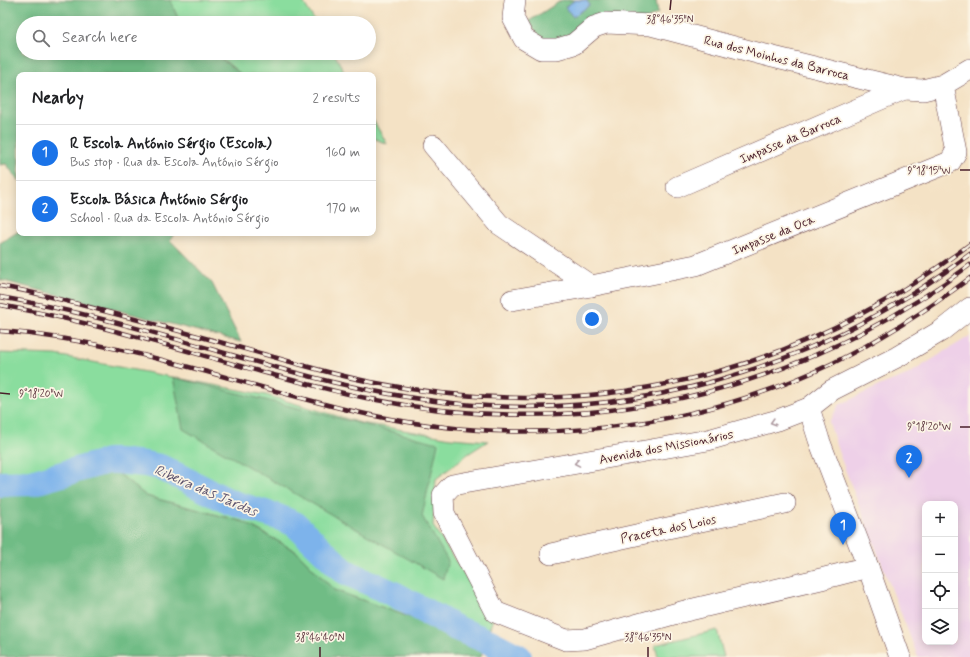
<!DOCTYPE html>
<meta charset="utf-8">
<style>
:root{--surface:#fff;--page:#f2f2f2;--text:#202124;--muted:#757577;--line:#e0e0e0;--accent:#1a73e8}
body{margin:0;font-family:Mynerve,sans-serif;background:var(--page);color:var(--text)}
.controls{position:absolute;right:12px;bottom:12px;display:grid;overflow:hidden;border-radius:8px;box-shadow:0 2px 10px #0003}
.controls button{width:36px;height:36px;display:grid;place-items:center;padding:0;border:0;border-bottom:1px solid var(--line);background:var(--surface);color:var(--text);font:20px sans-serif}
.you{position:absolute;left:592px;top:319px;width:14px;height:14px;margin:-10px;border:3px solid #fff;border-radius:50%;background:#1a73e8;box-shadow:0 0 0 6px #1a73e833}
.badge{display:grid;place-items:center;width:26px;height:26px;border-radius:50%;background:var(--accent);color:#fff;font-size:13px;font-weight:700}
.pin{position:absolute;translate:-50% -33px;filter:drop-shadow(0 1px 2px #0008)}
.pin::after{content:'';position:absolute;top:21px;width:14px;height:12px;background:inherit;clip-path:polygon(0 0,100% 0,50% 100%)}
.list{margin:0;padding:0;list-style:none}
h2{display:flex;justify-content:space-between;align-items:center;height:52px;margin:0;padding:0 16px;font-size:17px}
h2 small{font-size:13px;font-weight:400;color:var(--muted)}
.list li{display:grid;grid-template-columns:26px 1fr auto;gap:12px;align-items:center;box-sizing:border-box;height:56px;padding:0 16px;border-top:1px solid var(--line)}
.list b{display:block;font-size:15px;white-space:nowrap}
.list p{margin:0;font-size:13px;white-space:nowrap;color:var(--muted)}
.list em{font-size:13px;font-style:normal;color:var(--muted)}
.icon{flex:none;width:22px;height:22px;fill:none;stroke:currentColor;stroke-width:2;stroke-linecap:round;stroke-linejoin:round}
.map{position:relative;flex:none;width:970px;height:657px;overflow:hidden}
.search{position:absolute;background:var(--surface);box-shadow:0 2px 10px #0003;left:16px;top:16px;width:360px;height:44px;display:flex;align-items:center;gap:10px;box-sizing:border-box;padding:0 14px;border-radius:22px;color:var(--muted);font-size:15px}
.panel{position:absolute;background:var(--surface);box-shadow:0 2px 10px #0003;left:16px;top:72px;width:360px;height:164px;border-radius:8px}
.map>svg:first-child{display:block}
.built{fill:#eed0e8;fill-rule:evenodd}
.green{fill:#8add9e;stroke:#6a7e64}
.forest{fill:#6fbc85;stroke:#5c6e58}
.water{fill:#7db3eb;stroke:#64698b}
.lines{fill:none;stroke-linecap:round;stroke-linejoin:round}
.stream{stroke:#7db3eb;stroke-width:4.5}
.river{stroke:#7db3eb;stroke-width:26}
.minor-casing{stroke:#643c42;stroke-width:22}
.minor{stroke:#fff;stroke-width:21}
.rail-casing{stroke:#4a1f2b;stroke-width:4.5}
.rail{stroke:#fcf5e5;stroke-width:3;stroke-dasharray:9;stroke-linecap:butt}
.oneway{stroke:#ae9aa0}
.ticks{fill:none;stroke:#4a1f2b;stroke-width:1.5}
.labels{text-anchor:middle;stroke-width:3.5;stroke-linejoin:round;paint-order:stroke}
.street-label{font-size:13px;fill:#4a1f2b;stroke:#fcf5e5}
.water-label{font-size:14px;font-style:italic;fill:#5c536e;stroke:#fcf5e5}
.ticks-label{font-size:10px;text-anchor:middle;fill:#4a1f2b;stroke:#fcf5e5;stroke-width:3.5;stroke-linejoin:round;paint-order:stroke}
</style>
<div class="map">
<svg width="970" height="657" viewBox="0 0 970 657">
<rect width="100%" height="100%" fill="#fcf5e5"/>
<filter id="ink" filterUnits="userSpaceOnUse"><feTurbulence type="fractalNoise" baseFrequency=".025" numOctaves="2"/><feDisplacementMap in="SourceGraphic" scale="8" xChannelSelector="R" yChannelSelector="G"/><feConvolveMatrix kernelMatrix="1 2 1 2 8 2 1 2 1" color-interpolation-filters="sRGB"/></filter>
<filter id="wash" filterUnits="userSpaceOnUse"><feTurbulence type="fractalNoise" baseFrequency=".012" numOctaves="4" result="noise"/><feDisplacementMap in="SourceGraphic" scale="16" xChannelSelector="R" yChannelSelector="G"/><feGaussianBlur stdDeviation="0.9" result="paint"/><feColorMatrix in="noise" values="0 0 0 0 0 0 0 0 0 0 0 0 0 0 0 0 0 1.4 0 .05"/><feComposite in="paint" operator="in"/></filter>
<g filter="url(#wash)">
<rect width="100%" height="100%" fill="#f4e2c5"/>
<!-- built -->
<path class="built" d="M970,336v321h-52l-80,-206 -9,-29 10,-17 42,-20 28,-11 35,-22zM925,504h30v138h-30z"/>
<!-- green -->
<g class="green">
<polygon points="170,0 302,0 316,23 180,23"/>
<polygon points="215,53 334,53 346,75 242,75"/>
<polygon points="373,120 387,144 373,138"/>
<polygon points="0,353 56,355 266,395 361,423 451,438 488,441 468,454 436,479 433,526 493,619 484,644 334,590 297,552 244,522 146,496 94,453 0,487"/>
<polygon points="717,630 724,657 658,657 655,645"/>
</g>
<!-- forest -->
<g class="forest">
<polygon points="0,0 170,0 180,23 23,23 23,53 214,53 242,75 19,75 19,181 6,164 0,165"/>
<polygon points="562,0 656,0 658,13 647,19 586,26 552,44 538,35 529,21"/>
<polygon points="19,231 19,233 175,233 170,240 212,283 241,342 0,280 0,243"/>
<polygon points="173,377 438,443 422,516 448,561 443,579 183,429"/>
<polygon points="94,453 146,496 244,522 297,552 334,590 484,644 481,657 0,657 0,487"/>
</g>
<!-- water -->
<polygon class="water" points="575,0 586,0 590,5 573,17 565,7"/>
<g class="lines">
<!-- stream -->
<polyline class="stream" points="341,573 343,570"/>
<!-- river -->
<polyline class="river" points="0,484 31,483 108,461 116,461 145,464 160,467 230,502 278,517 295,524 343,570 348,573 394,594 456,628 490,642 519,657"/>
</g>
</g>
<g filter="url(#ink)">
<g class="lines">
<defs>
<g id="minor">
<polyline points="515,0 513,18 524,39 541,49 557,49 574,44 594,27 606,23 651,25 769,56 904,89 923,90 943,85 970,69"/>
<polyline points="433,145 499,224 591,286"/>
<polyline points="677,187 904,89"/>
<polyline points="512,300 591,286 696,265 950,162 956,152 943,85"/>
<polyline points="809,408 819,440 868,567 900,657"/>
<polyline points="551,554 663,529 785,503"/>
<polyline points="868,567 821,579 681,612 585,639 566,640 495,612 444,513 443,495 452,485 708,440 778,420 809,408 832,390 897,357 941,331 970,308"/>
</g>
</defs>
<!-- minor casing -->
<use href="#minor" class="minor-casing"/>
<!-- minor -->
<use href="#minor" class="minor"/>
<defs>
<g id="rail">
<path d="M0,286c35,6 70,16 104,25 58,15 116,31 173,47 31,9 63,18 94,24 218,44 422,-4 599,-138"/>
<path d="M0,297c113,19 221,58 332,85 51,12 103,21 156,24 175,9 343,-47 482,-152"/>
<path d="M0,305c89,16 175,43 262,67 35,9 69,19 104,26 217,45 426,-1 604,-133"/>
<path d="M0,331c121,9 231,51 348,79 162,39 332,26 483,-46 49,-24 95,-53 139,-86"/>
</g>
</defs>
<!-- rail casing -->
<use href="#rail" class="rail-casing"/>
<!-- rail -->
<use href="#rail" class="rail"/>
</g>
<!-- one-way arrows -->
<defs><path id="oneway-chevron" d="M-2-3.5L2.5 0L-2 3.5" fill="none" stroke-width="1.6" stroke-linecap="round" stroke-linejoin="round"/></defs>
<g class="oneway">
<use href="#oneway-chevron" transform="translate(773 422) rotate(164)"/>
<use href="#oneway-chevron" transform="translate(577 463) rotate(170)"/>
</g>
</g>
<!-- ticks -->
<path class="ticks" d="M670,10l1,-10M960,170h10M0,393l10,1M960,427h10M320,657v-10M648,657v-10"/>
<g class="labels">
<!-- street labels -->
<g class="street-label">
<text transform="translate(777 57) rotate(14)" y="5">Rua dos Moinhos da Barroca</text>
<text transform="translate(790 138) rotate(-23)" y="5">Impasse da Barroca</text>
<text transform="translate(773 234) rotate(-22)" y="5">Impasse da Oca</text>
<text transform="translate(666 446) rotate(-11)" y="5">Avenida dos Missionários</text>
<text transform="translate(668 528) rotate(-12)" y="5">Praceta dos Loios</text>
</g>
<!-- water labels -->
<g class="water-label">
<text transform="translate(206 490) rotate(23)" y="5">Ribeira das Jardas</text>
</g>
</g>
<g class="ticks-label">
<text x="670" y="23">38°46'35"N</text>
<text x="929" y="174">9°18'15"W</text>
<text x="41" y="397">9°18'20"W</text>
<text x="929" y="430">9°18'20"W</text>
<text x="320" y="641">38°46'40"N</text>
<text x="648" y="641">38°46'35"N</text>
</g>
</svg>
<div class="controls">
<button>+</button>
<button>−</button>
<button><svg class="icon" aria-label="locate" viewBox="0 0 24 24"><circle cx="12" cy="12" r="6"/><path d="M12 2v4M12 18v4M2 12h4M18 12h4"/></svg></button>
<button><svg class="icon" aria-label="layers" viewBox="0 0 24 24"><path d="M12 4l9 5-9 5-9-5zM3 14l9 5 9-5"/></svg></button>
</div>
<div class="you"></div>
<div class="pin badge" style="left:843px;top:545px">1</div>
<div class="pin badge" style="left:909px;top:478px">2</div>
<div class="search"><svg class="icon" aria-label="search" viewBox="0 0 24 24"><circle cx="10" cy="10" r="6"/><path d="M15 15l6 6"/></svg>Search here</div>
<section class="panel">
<h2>Nearby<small>2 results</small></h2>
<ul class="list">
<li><span class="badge">1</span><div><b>R Escola António Sérgio (Escola)</b><p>Bus stop · Rua da Escola António Sérgio</p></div><em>160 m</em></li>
<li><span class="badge">2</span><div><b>Escola Básica António Sérgio</b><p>School · Rua da Escola António Sérgio</p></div><em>170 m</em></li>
</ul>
</section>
</div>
